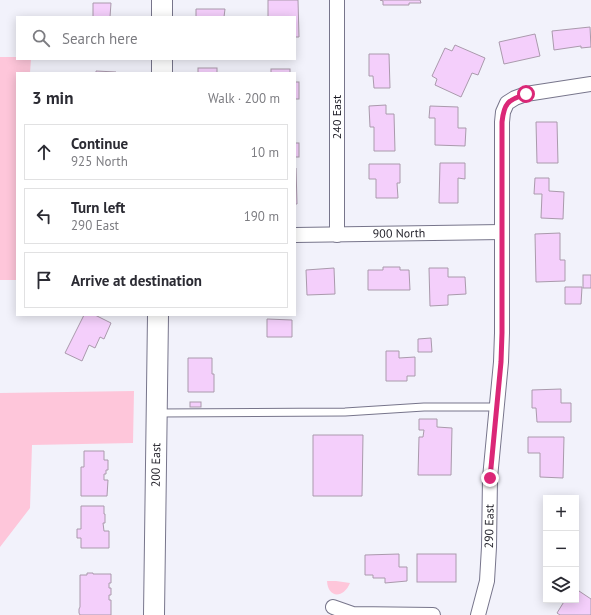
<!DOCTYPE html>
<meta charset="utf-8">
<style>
:root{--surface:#fff;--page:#f7f7f7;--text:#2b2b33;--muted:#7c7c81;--line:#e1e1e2}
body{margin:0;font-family:"PT Sans",sans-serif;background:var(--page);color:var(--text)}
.controls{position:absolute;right:12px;bottom:12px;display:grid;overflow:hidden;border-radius:0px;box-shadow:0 2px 10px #0003}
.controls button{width:36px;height:36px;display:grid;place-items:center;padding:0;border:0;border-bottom:1px solid var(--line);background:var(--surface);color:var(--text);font:20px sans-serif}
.stop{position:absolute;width:12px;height:12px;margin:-9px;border:3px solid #db2777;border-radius:50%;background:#fff}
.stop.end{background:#db2777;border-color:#fff;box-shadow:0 1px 4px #0008}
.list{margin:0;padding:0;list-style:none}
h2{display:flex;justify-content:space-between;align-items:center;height:52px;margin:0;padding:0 16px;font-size:17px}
h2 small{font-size:13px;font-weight:400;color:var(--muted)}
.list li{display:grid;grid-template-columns:26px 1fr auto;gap:12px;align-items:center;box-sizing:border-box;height:56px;margin:0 8px 8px;padding:0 8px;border:1px solid var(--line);border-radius:0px}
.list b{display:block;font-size:15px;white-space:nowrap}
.list p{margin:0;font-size:13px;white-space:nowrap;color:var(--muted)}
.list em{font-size:13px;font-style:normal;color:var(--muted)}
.icon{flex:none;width:22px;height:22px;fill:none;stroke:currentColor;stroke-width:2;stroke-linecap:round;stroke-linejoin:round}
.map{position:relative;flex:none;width:591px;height:615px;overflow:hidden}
.search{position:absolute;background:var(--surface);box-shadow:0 2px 10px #0003;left:16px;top:16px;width:280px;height:44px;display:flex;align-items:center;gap:10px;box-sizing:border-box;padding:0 14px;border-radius:0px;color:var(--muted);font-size:15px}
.panel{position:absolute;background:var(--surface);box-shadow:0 2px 10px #0003;left:16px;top:72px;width:280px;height:244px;border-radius:0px}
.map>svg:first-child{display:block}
.green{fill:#fec6da}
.building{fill:#f4cffb;stroke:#aa9aac}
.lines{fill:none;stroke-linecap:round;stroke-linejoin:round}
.lane-casing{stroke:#77758b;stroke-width:9}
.street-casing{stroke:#77758b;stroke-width:16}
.secondary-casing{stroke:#77758b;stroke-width:22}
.lane{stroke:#fff;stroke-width:7}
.street{stroke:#fff;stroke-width:14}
.secondary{stroke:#fff;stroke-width:20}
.route{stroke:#db2777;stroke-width:5}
.labels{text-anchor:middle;stroke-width:3.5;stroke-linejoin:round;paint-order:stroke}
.street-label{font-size:12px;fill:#1c1b24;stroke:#fff}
</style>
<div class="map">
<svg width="591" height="615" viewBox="0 0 591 615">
<rect width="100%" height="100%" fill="#f2f2fb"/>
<!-- green -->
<g class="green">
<polygon points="0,57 17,57 17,59 31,59 30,73 17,73 17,280 0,280"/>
<polygon points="134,391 133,443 32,445 30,508 0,547 0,393"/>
<path d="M327,581h9l14,2c-6,15 -22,16 -23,-2z"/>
</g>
<!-- building -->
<g class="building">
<polygon points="268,0 298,0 299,37 295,37 295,17 268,17"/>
<polygon points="380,0 420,0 421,3 409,3 409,5 383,5 383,1"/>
<polygon points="93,3 111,3 110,17 93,17"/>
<polygon points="196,9 225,9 224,17 196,17"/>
<polygon points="590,27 591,47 581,48 581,46 554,50 552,31"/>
<polygon points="535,34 540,56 504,64 499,42"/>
<polygon points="455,45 485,58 478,75 472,73 461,97 435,85 437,79 432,76 445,48 452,51"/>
<polygon points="369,54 389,54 390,88 374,88 373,76 369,76"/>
<rect x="198" y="68" width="19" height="5"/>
<rect x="271" y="69" width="19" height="4"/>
<polygon points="96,71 116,72 116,73 96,73"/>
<rect x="295" y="82" width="4" height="17"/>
<polygon points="386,105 386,114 394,114 395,151 374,151 374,127 370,127 369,106"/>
<polygon points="430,106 458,107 458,128 466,128 465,146 435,145 435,118 429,118"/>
<polygon points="536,122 557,122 558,163 537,163"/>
<rect x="295" y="143" width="4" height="14"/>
<polygon points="440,163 465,163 465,179 458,178 458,203 439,203"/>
<polygon points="369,164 400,164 400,183 397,183 398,198 376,198 376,179 369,179"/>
<polygon points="295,168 296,168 297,204 295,204"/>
<polygon points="535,178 549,178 549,191 564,192 563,219 541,218 542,194 534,194"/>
<polygon points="560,233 560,260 565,260 565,281 536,282 535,234"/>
<polygon points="383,267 400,267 400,270 409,270 410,290 368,290 368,270 383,270"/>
<polygon points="334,268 335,294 307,295 306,270"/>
<polygon points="429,268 448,268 448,277 465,277 466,294 448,295 448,305 430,306"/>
<rect x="583" y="275" width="8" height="13"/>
<polygon points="565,287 582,287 581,304 565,304"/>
<polygon points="84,315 95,315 111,323 104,339 100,337 95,348 89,345 82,361 65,353"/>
<polygon points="267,319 292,320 292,337 267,337"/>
<polygon points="431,338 432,352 418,352 418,339"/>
<polygon points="386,351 399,351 399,358 415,357 415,376 407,376 407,381 386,381"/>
<polygon points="188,358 212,358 212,374 214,374 214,392 188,392"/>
<polygon points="561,389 561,403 571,403 571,422 537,422 536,408 532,408 532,390"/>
<rect x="190" y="402" width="11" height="5"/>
<polygon points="419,419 437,419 437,427 452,428 451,475 418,475 419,437 423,437 424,430 419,430"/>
<polygon points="313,435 363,435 362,496 313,496"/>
<polygon points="528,437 564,437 563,478 540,477 540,453 528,453"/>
<polygon points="84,451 104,451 104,460 108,460 108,470 106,470 106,474 104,474 104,480 108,480 107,496 81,496 81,467 84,467"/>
<polygon points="81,506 104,506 104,514 105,514 105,523 103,523 104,531 109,531 109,548 81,548 81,538 77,538 77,529 81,529"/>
<polygon points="399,554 399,567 407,567 407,581 385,583 385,578 373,578 373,575 365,575 365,555"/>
<rect x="417" y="554" width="39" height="28"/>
<polygon points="87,573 93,573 93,574 111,574 111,583 109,583 109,588 111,588 111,595 109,595 109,600 111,600 111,615 80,615 79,613 79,609 80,607 80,575 87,575"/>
<polygon points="576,589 591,599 591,615 560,615 557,613 565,600 576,600"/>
</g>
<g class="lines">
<defs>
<polyline id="lane" points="158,413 345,412 424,407 497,407"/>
<g id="street">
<polyline points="337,0 337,235"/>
<path id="s1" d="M295,235l207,-3"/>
<polyline points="333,607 353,614 433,615"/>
<path id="s2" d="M478,615l9,-34 2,-34 1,-69 11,-116 1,-29v-211l1,-10 4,-9 8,-5 11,-4 65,-10"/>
</g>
<g id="secondary">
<polyline points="162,17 162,0"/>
<polyline points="162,73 162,59"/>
<path id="s3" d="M154,615l4,-300"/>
</g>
</defs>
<!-- lane casing -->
<use href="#lane" class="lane-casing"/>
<!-- street casing -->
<use href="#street" class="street-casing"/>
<!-- secondary casing -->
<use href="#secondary" class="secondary-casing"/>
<!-- lane -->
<use href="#lane" class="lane"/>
<!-- street -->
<use href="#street" class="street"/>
<!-- secondary -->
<use href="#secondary" class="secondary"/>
</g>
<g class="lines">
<!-- route -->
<path class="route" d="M490,478l11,-116 1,-29v-211c2,-19 6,-22 24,-28"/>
</g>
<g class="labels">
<!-- street labels -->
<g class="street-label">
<text transform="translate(337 117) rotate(-90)" y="4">240 East</text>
<text dy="4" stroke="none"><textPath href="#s1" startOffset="104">900 North</textPath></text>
<text dy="4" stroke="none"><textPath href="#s3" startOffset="150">200 East</textPath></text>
<text dy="4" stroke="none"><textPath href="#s2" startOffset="90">290 East</textPath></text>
</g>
</g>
</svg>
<div class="controls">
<button>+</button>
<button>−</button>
<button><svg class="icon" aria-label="layers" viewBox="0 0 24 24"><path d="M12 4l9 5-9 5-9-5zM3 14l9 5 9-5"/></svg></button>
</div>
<div class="stop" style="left:526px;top:94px"></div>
<div class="stop end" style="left:490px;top:478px"></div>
<div class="search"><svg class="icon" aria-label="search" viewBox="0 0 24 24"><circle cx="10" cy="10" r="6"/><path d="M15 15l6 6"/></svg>Search here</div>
<section class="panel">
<h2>3 min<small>Walk · 200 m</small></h2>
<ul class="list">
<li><svg class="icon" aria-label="ahead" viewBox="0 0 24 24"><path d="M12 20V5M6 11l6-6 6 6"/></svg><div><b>Continue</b><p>925 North</p></div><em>10 m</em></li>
<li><svg class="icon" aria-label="left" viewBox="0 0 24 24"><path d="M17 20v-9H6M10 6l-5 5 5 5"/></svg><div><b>Turn left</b><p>290 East</p></div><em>190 m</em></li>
<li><svg class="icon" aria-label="arrive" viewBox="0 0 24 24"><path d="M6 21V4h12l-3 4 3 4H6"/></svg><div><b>Arrive at destination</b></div></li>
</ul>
</section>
</div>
